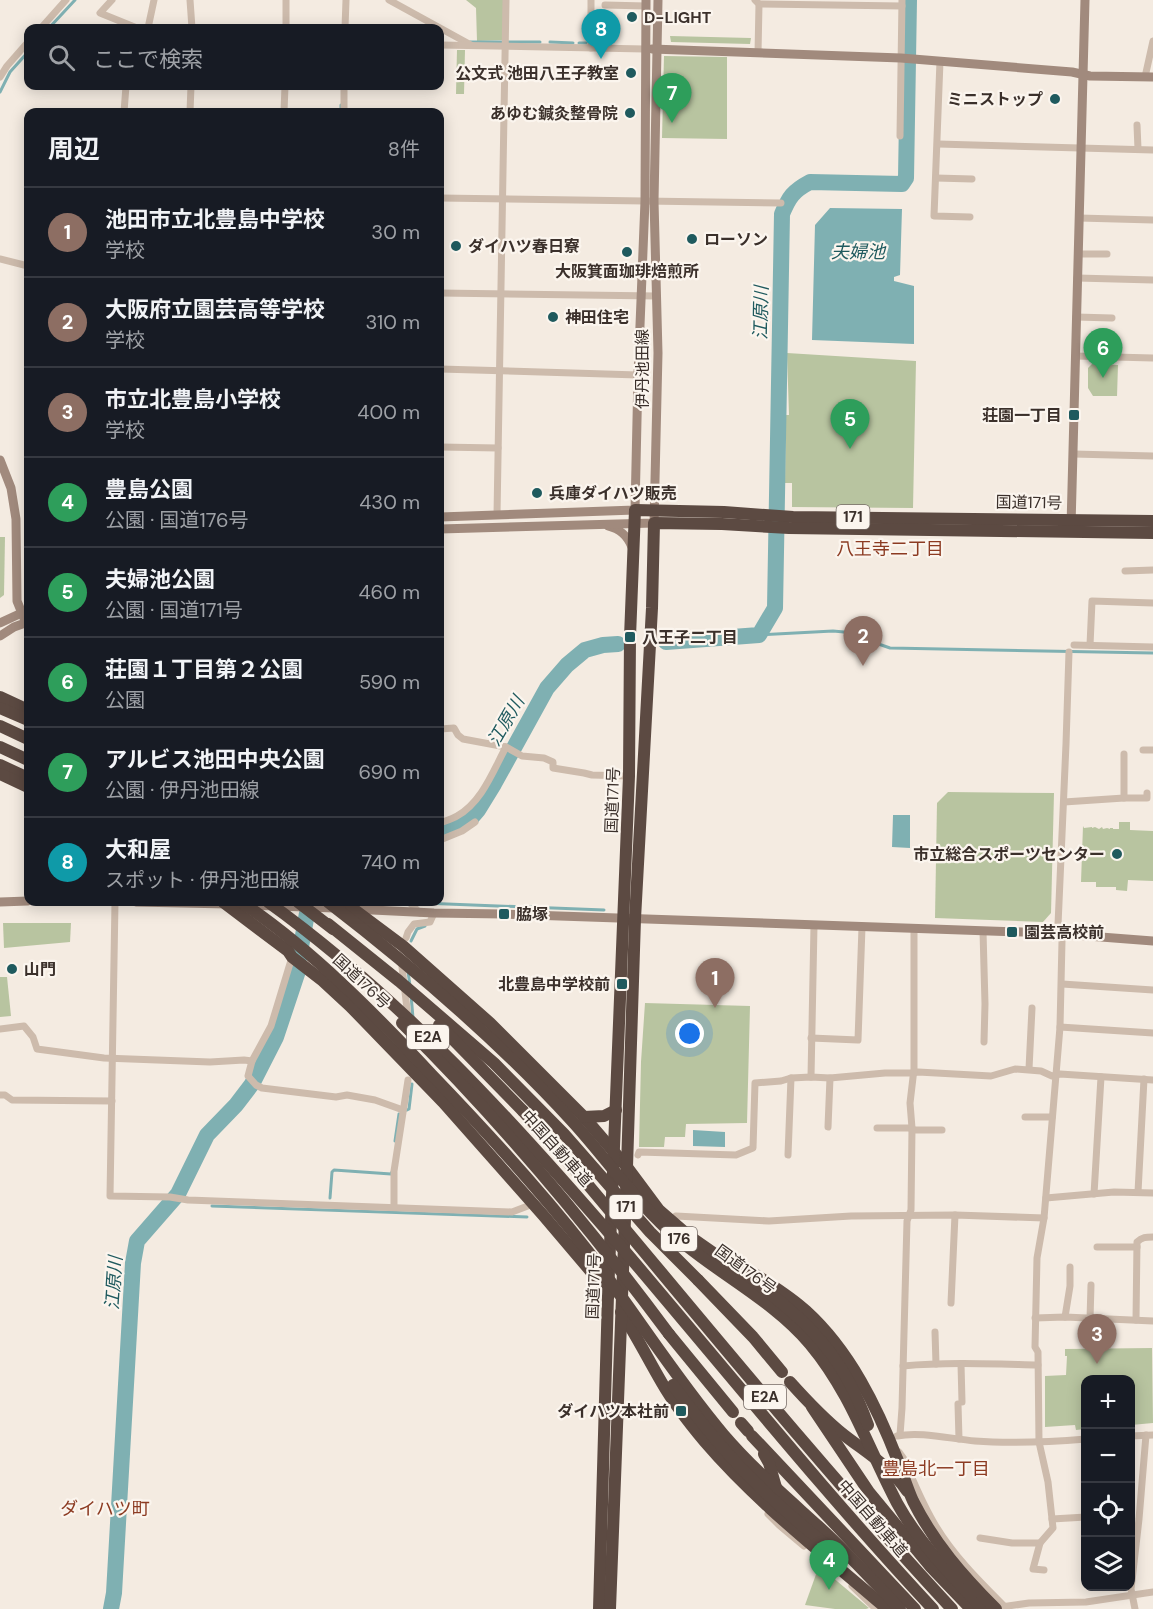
<!DOCTYPE html>
<html lang="ja">
<meta charset="utf-8">
<style>
:root{--surface:#171b24;--page:#20242c;--text:#f1f3f6;--muted:#9ea1a6;--line:#363941;--accent:#b45309}
body{margin:0;font-family:"DM Sans","Noto Sans JP",sans-serif;background:var(--page);color:var(--text)}
.controls{position:absolute;right:18px;bottom:18px;display:grid;overflow:hidden;border-radius:12px;box-shadow:0 3px 15px #0003}
.controls button{width:54px;height:54px;display:grid;place-items:center;padding:0;border:0;border-bottom:2px solid var(--line);background:var(--surface);color:var(--text);font:30px sans-serif}
.you{position:absolute;left:690px;top:1034px;width:21px;height:21px;margin:-15px;border:4px solid #fff;border-radius:50%;background:#1a73e8;box-shadow:0 0 0 9px #1a73e833}
.badge{display:grid;place-items:center;width:39px;height:39px;border-radius:50%;background:var(--accent);color:#fff;font-size:20px;font-weight:700}
.pin{position:absolute;translate:-50% -50px;filter:drop-shadow(0 2px 3px #0008)}
.pin::after{content:'';position:absolute;top:32px;width:21px;height:18px;background:inherit;clip-path:polygon(0 0,100% 0,50% 100%)}
.list{margin:0;padding:0;list-style:none}
h2{display:flex;justify-content:space-between;align-items:center;height:78px;margin:0;padding:0 24px;font-size:26px}
h2 small{font-size:20px;font-weight:400;color:var(--muted)}
.list li{display:grid;grid-template-columns:39px 1fr auto;gap:18px;align-items:center;box-sizing:border-box;height:90px;padding:0 24px;border-top:2px solid var(--line)}
.list b{display:block;font-size:22px;white-space:nowrap}
.list p{margin:0;font-size:20px;white-space:nowrap;color:var(--muted)}
.list em{font-size:20px;font-style:normal;color:var(--muted)}
.icon{flex:none;width:33px;height:33px;fill:none;stroke:currentColor;stroke-width:2;stroke-linecap:round;stroke-linejoin:round}
.map{position:relative;flex:none;width:1153px;height:1609px;overflow:hidden}
.search{position:absolute;background:var(--surface);box-shadow:0 3px 15px #0003;left:24px;top:24px;width:420px;height:66px;display:flex;align-items:center;gap:15px;box-sizing:border-box;padding:0 21px;border-radius:12px;color:var(--muted);font-size:22px}
.panel{position:absolute;background:var(--surface);box-shadow:0 3px 15px #0003;left:24px;top:108px;width:420px;height:798px;border-radius:12px}
.map>svg:first-child{display:block}
.green{fill:#b8c4a0}
.water{fill:#7fb0b2}
.lines{fill:none;stroke-linecap:round;stroke-linejoin:round}
.stream{stroke:#7fb0b2;stroke-width:3}
.river{stroke:#7fb0b2;stroke-width:16}
.street{stroke:#cdbbac;stroke-width:7}
.secondary{stroke:#a18a7d;stroke-width:9}
.highway{stroke:#5c4a42;stroke-width:12}
.highway-bridge{stroke:#5c4a42;stroke-width:12}
.poi-dot{fill:#1f5a5e;stroke:#fbf5ee;stroke-width:2}
.labels{text-anchor:middle;stroke-width:4.5;stroke-linejoin:round;paint-order:stroke}
.shield{fill:#fbf5ee;stroke:#756b66;stroke-width:1.5}
.shield-label{font-size:15px;font-weight:bold;fill:#3b302b}
.poi-label{font-size:16px;font-weight:bold;fill:#3b302b;stroke:#fbf5ee;text-anchor:start}
.street-label{font-size:16px;fill:#3b302b;stroke:#fbf5ee}
.water-label{font-size:18px;font-style:italic;fill:#1f5a5e;stroke:#fbf5ee}
.neighbourhood-label{font-size:18px;fill:#8c3b22;stroke:#fbf5ee}
</style>
<div class="map">
<svg width="1153" height="1609" viewBox="0 0 1153 1609">
<rect width="100%" height="100%" fill="#f4ebe1"/>
<!-- green -->
<g class="green">
<polygon points="466,0 503,0 503,40 477,41 476,8"/>
<polygon points="670,36 751,38 750,44 671,42"/>
<polygon points="457,50 465,50 464,94 456,94"/>
<polygon points="664,56 727,57 727,139 662,138"/>
<polygon points="787,353 916,361 913,508 792,507 792,483 785,483 786,415 789,415"/>
<polygon points="1092,364 1118,365 1117,396 1093,396 1088,388 1088,368"/>
<polygon points="0,537 5,537 4,595 0,598"/>
<polygon points="948,792 1054,793 1051,913 1043,922 935,918 937,803"/>
<polygon points="1119,822 1130,822 1130,830 1153,831 1153,881 1128,880 1127,891 1116,890 1116,887 1096,887 1096,882 1081,882 1083,826 1084,828 1092,827 1092,828 1095,827 1099,829 1102,827 1103,829 1107,828 1110,829 1110,828 1113,828 1113,829 1119,829"/>
<polygon points="3,923 71,923 70,942 4,948"/>
<polygon points="0,977 7,977 11,1016 0,1017"/>
<polygon points="645,1003 750,1006 747,1123 686,1124 685,1137 665,1137 664,1147 639,1147 641,1062"/>
<polygon points="1152,1348 1153,1423 1131,1425 1130,1380 1086,1380 1085,1429 1076,1430 1075,1425 1045,1427 1045,1376 1066,1375 1067,1356 1065,1356 1065,1349"/>
<polygon points="819,1566 869,1608 866,1609 835,1609 805,1605"/>
</g>
<!-- water -->
<g class="water">
<polygon points="830,208 902,209 900,275 894,277 894,281 914,286 914,344 812,340 815,225"/>
<polygon points="893,815 910,815 910,848 892,847"/>
<polygon points="693,1130 725,1132 725,1147 693,1146"/>
</g>
<g class="lines">
<!-- stream -->
<g class="stream">
<polyline points="49,28 75,0"/>
<polyline points="470,42 540,42"/>
<polyline points="550,42 573,43"/>
<polyline points="579,43 586,43"/>
<polyline points="0,92 10,72 28,52"/>
<polyline points="341,112 341,105"/>
<polyline points="759,635 833,631 844,632 890,648 1153,653"/>
<polyline points="417,902 422,903 604,910"/>
<polyline points="411,941 417,929 425,926"/>
<polyline points="408,971 410,986"/>
<polyline points="411,995 413,1018"/>
<polyline points="407,1110 409,1109 412,1084"/>
<polyline points="395,1141 399,1114"/>
<polyline points="330,1198 332,1172 334,1170 391,1174 392,1172"/>
<polyline points="170,1204 176,1204"/>
<polyline points="212,1206 527,1217"/>
</g>
<!-- river -->
<g class="river">
<path d="M666,642l93,-7 16,-27 7,-394c7,-17 11,-23 28,-32l92,2 4,-6 3,-178"/>
<polyline points="440,832 458,826 472,817 478,810 494,784 547,688 567,665 585,650 603,645 618,644"/>
<polyline points="299,958 309,902"/>
<polyline points="111,1609 114,1593 133,1263 137,1241 178,1194 207,1135 236,1105 252,1084 276,1037 298,971"/>
</g>
<!-- street -->
<g class="street">
<polyline points="112,0 100,13 137,28"/>
<polyline points="190,0 192,28"/>
<polyline points="389,0 471,45"/>
<polyline points="755,0 759,4 758,53"/>
<polyline points="759,4 902,6"/>
<polyline points="605,5 646,6"/>
<polyline points="41,28 66,0"/>
<polyline points="148,28 154,0"/>
<polyline points="286,28 286,0"/>
<polyline points="345,28 346,0"/>
<polyline points="440,45 645,49"/>
<polyline points="591,48 591,0"/>
<polyline points="940,61 934,216 970,217"/>
<polyline points="0,77 7,66 28,42"/>
<polyline points="1145,77 1153,41"/>
<polyline points="124,112 126,86"/>
<polyline points="190,112 191,86"/>
<polyline points="284,112 285,86"/>
<polyline points="344,112 344,86"/>
<polyline points="1137,125 1138,149"/>
<polyline points="900,136 902,0"/>
<polyline points="938,144 1153,150"/>
<polyline points="936,178 972,179"/>
<polyline points="440,198 781,203"/>
<polyline points="1079,218 1153,220"/>
<polyline points="1078,254 1107,254"/>
<polyline points="0,259 28,266"/>
<polyline points="1077,278 1153,280"/>
<polyline points="440,293 657,296"/>
<polyline points="1076,317 1112,318"/>
<polyline points="1075,356 1153,358"/>
<polyline points="440,369 638,375"/>
<polyline points="440,447 498,448"/>
<polyline points="1073,454 1153,456"/>
<polyline points="497,515 506,0"/>
<polyline points="1125,571 1153,570"/>
<polyline points="1074,645 1153,647"/>
<polyline points="1090,645 1092,601 1153,603"/>
<polyline points="440,729 454,728 458,735 463,739 506,747 522,756 544,758 553,762 553,768 584,773 592,775 629,776"/>
<polyline points="1143,750 1153,750"/>
<polyline points="1124,798 1147,798 1147,793"/>
<polyline points="1064,802 1124,798 1124,754"/>
<path d="M440,823c5,-2 12,-4 17,-7 25,-14 36,-45 49,-69"/>
<polyline points="440,840 462,831 475,822"/>
<polyline points="115,902 110,1196 170,1197 188,1200 512,1212 533,1204"/>
<polyline points="409,902 420,913"/>
<polyline points="983,931 985,1004 984,1042"/>
<polyline points="406,938 408,932 414,924 430,922 434,913"/>
<polyline points="402,967 408,1017"/>
<polyline points="1062,984 1153,990"/>
<polyline points="1060,1027 1153,1033"/>
<polyline points="0,1029 24,1026 33,1037 37,1049 104,1058 210,1062 244,1060 252,1061 248,1076 256,1085 262,1088 336,1097 347,1095 375,1100 403,1110"/>
<polyline points="811,1038 858,1040 862,927"/>
<polyline points="252,1061 271,1026 292,957"/>
<polyline points="1029,1069 1032,1008"/>
<polyline points="811,1077 814,926"/>
<polyline points="0,1095 5,1095 12,1100 112,1101"/>
<polyline points="1025,1117 1052,1117"/>
<polyline points="828,1127 830,1078"/>
<polyline points="877,1128 912,1128"/>
<polyline points="912,1130 942,1130"/>
<polyline points="638,1155 639,1152 736,1155 753,1148 755,1083 781,1081 791,1078 811,1077 830,1078 885,1073 913,1073 918,1072 991,1076 1015,1069 1041,1071 1052,1076 1060,1074 1153,1080"/>
<polyline points="788,1155 791,1078"/>
<polyline points="1138,1192 1144,1079"/>
<polyline points="1094,1194 1101,1077"/>
<polyline points="1046,1198 1114,1192 1153,1193"/>
<polyline points="394,1207 394,1171 408,1080"/>
<polyline points="676,1216 769,1221 851,1216 955,1215 1044,1218"/>
<polyline points="1097,1247 1137,1247"/>
<polyline points="951,1303 955,1215"/>
<polyline points="1065,1317 1070,1286 1070,1267"/>
<polyline points="1035,1318 1065,1317 1153,1321"/>
<polyline points="1090,1319 1091,1285"/>
<path d="M1136,1320l1,-78c5,-5 9,-5 16,-5"/>
<polyline points="935,1332 936,1364"/>
<polyline points="961,1364 962,1402"/>
<path d="M903,1366c45,-4 90,-2 135,-1"/>
<polyline points="958,1404 959,1439"/>
<polyline points="900,1435 902,1408 907,1221 911,1210 912,1128 910,1103 914,1069 914,929"/>
<path d="M897,1436c23,-5 54,3 78,5 37,3 74,1 111,-2"/>
<polyline points="1130,1436 1153,1435"/>
<path d="M899,1452l5,7c9,22 18,43 30,64 18,31 44,57 70,83"/>
<polyline points="768,1514 779,1525 804,1546"/>
<polyline points="1052,1519 1086,1517"/>
<polyline points="980,1538 1012,1543 1040,1543"/>
<polyline points="1044,1570 1033,1569 1040,1543 1053,1528 1048,1482 1039,1442 1038,1352 1035,1347 1037,1258 1044,1218 1060,1027 1062,941 1058,925 1066,744 1069,652"/>
<polyline points="852,1586 876,1609"/>
<polyline points="1001,1607 1029,1603 1086,1602 1153,1592"/>
<polyline points="1135,1609 1131,1589 1139,1519 1146,1435"/>
</g>
<!-- secondary -->
<g class="secondary">
<polyline points="652,49 901,58 1072,72 1090,76 1153,77"/>
<polyline points="0,460 11,488 16,519 17,601 26,623"/>
<polyline points="440,517 635,510 638,375 645,201 646,0"/>
<path d="M608,526c12,3 19,9 24,21"/>
<polyline points="1071,526 1085,0"/>
<polyline points="440,529 654,523 658,353 654,201 658,0"/>
<polyline points="0,623 28,610"/>
<polyline points="0,636 14,627 28,622"/>
<polyline points="0,902 28,901"/>
<polyline points="136,902 228,904"/>
<polyline points="244,905 335,908"/>
<polyline points="352,909 434,913 504,914 1049,933 1153,941"/>
</g>
<!-- highway -->
<g class="highway">
<polyline points="0,697 28,710"/>
<polyline points="0,708 28,720"/>
<polyline points="0,726 28,739"/>
<polyline points="0,747 28,760"/>
<polyline points="0,765 28,778"/>
<polyline points="0,774 28,787"/>
<polyline points="223,902 288,951 292,957 323,981 350,1006 443,1102 543,1215 599,1281 609,1295"/>
<polyline points="344,902 403,946 490,1023 584,1117 627,1167 659,1210 689,1236 758,1284"/>
<polyline points="523,1111 584,1180"/>
<polyline points="584,1117 604,1116 616,1110"/>
<path d="M753,1273c18,12 37,23 53,38 44,40 71,96 92,150"/>
<polyline points="698,1280 753,1337 782,1372"/>
<path d="M621,1312c15,23 27,47 41,71 12,21 28,41 43,59 54,63 120,113 182,167"/>
<polyline points="669,1334 733,1412"/>
<path d="M790,1382c17,19 34,37 54,53 23,18 46,31 63,56"/>
<polyline points="812,1407 869,1492 930,1566 971,1609"/>
<polyline points="741,1423 748,1431"/>
<polyline points="752,1436 915,1609"/>
<polyline points="764,1454 769,1463 777,1491"/>
<polyline points="599,1609 608,1295 629,776 630,637 635,510 724,512 793,517 1153,521"/>
<polyline points="610,1609 627,1167 635,919 652,608 654,523 722,524 789,528 1153,533"/>
</g>
<!-- highway-bridge -->
<g class="highway-bridge">
<path d="M241,902c69,46 134,112 191,173 54,56 107,114 155,175 47,61 87,126 136,184 29,34 62,62 95,92 29,26 55,55 82,83"/>
<path d="M268,902c133,96 243,217 349,340 105,123 206,249 316,367"/>
<polyline points="298,902 333,929"/>
<path d="M328,902c87,67 170,138 244,219 33,36 61,77 97,110 45,41 102,67 141,113 41,49 58,104 87,159 22,40 55,73 86,106"/>
<polyline points="328,924 399,981 494,1063 564,1134 650,1232 698,1280"/>
<path d="M402,1023c97,96 186,202 267,311"/>
<polyline points="439,1025 523,1111"/>
<path d="M584,1180c121,144 240,291 368,429"/>
<path d="M758,1284c54,41 87,76 110,141"/>
<path d="M673,1385c23,31 47,62 74,89 26,27 54,51 83,74"/>
<path d="M898,1461c5,13 9,27 15,40 21,42 50,75 83,108"/>
</g>
</g>
<!-- markers -->
<g class="poi-dot">
<circle cx="632" cy="17" r="6"/>
<circle cx="631" cy="73" r="6"/>
<circle cx="1055" cy="99" r="6"/>
<circle cx="630" cy="113" r="6"/>
<circle cx="692" cy="239" r="6"/>
<circle cx="456" cy="246" r="6"/>
<circle cx="627" cy="252" r="6"/>
<circle cx="553" cy="317" r="6"/>
<rect x="1068" y="409" width="12" height="12" rx="3"/>
<circle cx="537" cy="493" r="6"/>
<rect x="624" y="631" width="12" height="12" rx="3"/>
<circle cx="1117" cy="854" r="6"/>
<rect x="498" y="908" width="12" height="12" rx="3"/>
<rect x="1006" y="926" width="12" height="12" rx="3"/>
<circle cx="12" cy="969" r="6"/>
<rect x="616" y="978" width="12" height="12" rx="3"/>
<rect x="675" y="1405" width="12" height="12" rx="3"/>
</g>
<g class="labels">
<!-- shield labels -->
<g class="shield">
<rect x="836.5" y="505" width="33" height="24" rx="4.5"/>
<rect x="407" y="1025" width="42" height="24" rx="4.5"/>
<rect x="609.5" y="1195" width="33" height="24" rx="4.5"/>
<rect x="661" y="1227" width="36" height="24" rx="4.5"/>
<rect x="744" y="1385" width="42" height="24" rx="4.5"/>
</g>
<g class="shield-label">
<text x="853" y="522">171</text>
<text x="428" y="1042">E2A</text>
<text x="626" y="1212">171</text>
<text x="679" y="1244">176</text>
<text x="765" y="1402">E2A</text>
</g>
<!-- poi labels -->
<g class="poi-label">
<text x="644" y="23">D-LIGHT</text>
<text x="619" y="79" text-anchor="end">公文式 池田八王子教室</text>
<text x="1043" y="105" text-anchor="end">ミニストップ</text>
<text x="618" y="119" text-anchor="end">あゆむ鍼灸整骨院</text>
<text x="704" y="245">ローソン</text>
<text x="468" y="252">ダイハツ春日寮</text>
<text x="627" y="277" text-anchor="middle">大阪箕面珈琲焙煎所</text>
<text x="565" y="323">神田住宅</text>
<text x="1062" y="421" text-anchor="end">荘園一丁目</text>
<text x="549" y="499">兵庫ダイハツ販売</text>
<text x="642" y="643">八王子二丁目</text>
<text x="1105" y="860" text-anchor="end">市立総合スポーツセンター</text>
<text x="516" y="920">脇塚</text>
<text x="1024" y="938">園芸高校前</text>
<text x="24" y="975">山門</text>
<text x="610" y="990" text-anchor="end">北豊島中学校前</text>
<text x="669" y="1417" text-anchor="end">ダイハツ本社前</text>
</g>
<!-- street labels -->
<g class="street-label">
<text transform="translate(642 369) rotate(-90)" y="6">伊丹池田線</text>
<text transform="translate(1029 502) rotate(1)" y="6">国道171号</text>
<text transform="translate(612 800) rotate(-88)" y="6">国道171号</text>
<text transform="translate(362 981) rotate(43)" y="6">国道176号</text>
<text transform="translate(557 1148) rotate(48)" y="6">中国自動車道</text>
<text transform="translate(746 1269) rotate(36)" y="6">国道176号</text>
<text transform="translate(593 1286) rotate(-88)" y="6">国道171号</text>
<text transform="translate(873 1518) rotate(49)" y="6">中国自動車道</text>
</g>
<!-- water labels -->
<g class="water-label">
<text x="858" y="258">夫婦池</text>
<text transform="translate(761 313) rotate(-89)" y="6">江原川</text>
<text transform="translate(506 721) rotate(-60)" y="6">江原川</text>
<text transform="translate(114 1283) rotate(-86)" y="6">江原川</text>
</g>
<!-- neighbourhood labels -->
<g class="neighbourhood-label">
<text x="890" y="555">八王寺二丁目</text>
<text x="936" y="1475">豊島北一丁目</text>
<text x="105" y="1515">ダイハツ町</text>
</g>
</g>
</svg>
<div class="controls">
<button>+</button>
<button>−</button>
<button><svg class="icon" aria-label="locate" viewBox="0 0 24 24"><circle cx="12" cy="12" r="6"/><path d="M12 2v4M12 18v4M2 12h4M18 12h4"/></svg></button>
<button><svg class="icon" aria-label="layers" viewBox="0 0 24 24"><path d="M12 4l9 5-9 5-9-5zM3 14l9 5 9-5"/></svg></button>
</div>
<div class="you"></div>
<div class="pin badge" style="left:715px;top:1008px;background:#8d6e63">1</div>
<div class="pin badge" style="left:863px;top:666px;background:#8d6e63">2</div>
<div class="pin badge" style="left:1097px;top:1364px;background:#8d6e63">3</div>
<div class="pin badge" style="left:829px;top:1590px;background:#2e9e5b">4</div>
<div class="pin badge" style="left:850px;top:449px;background:#2e9e5b">5</div>
<div class="pin badge" style="left:1103px;top:378px;background:#2e9e5b">6</div>
<div class="pin badge" style="left:672px;top:123px;background:#2e9e5b">7</div>
<div class="pin badge" style="left:601px;top:59px;background:#0f9aa8">8</div>
<div class="search"><svg class="icon" aria-label="search" viewBox="0 0 24 24"><circle cx="10" cy="10" r="6"/><path d="M15 15l6 6"/></svg>ここで検索</div>
<section class="panel">
<h2>周辺<small>8件</small></h2>
<ul class="list">
<li><span class="badge" style="background:#8d6e63">1</span><div><b>池田市立北豊島中学校</b><p>学校</p></div><em>30 m</em></li>
<li><span class="badge" style="background:#8d6e63">2</span><div><b>大阪府立園芸高等学校</b><p>学校</p></div><em>310 m</em></li>
<li><span class="badge" style="background:#8d6e63">3</span><div><b>市立北豊島小学校</b><p>学校</p></div><em>400 m</em></li>
<li><span class="badge" style="background:#2e9e5b">4</span><div><b>豊島公園</b><p>公園 · 国道176号</p></div><em>430 m</em></li>
<li><span class="badge" style="background:#2e9e5b">5</span><div><b>夫婦池公園</b><p>公園 · 国道171号</p></div><em>460 m</em></li>
<li><span class="badge" style="background:#2e9e5b">6</span><div><b>荘園１丁目第２公園</b><p>公園</p></div><em>590 m</em></li>
<li><span class="badge" style="background:#2e9e5b">7</span><div><b>アルビス池田中央公園</b><p>公園 · 伊丹池田線</p></div><em>690 m</em></li>
<li><span class="badge" style="background:#0f9aa8">8</span><div><b>大和屋</b><p>スポット · 伊丹池田線</p></div><em>740 m</em></li>
</ul>
</section>
</div>
